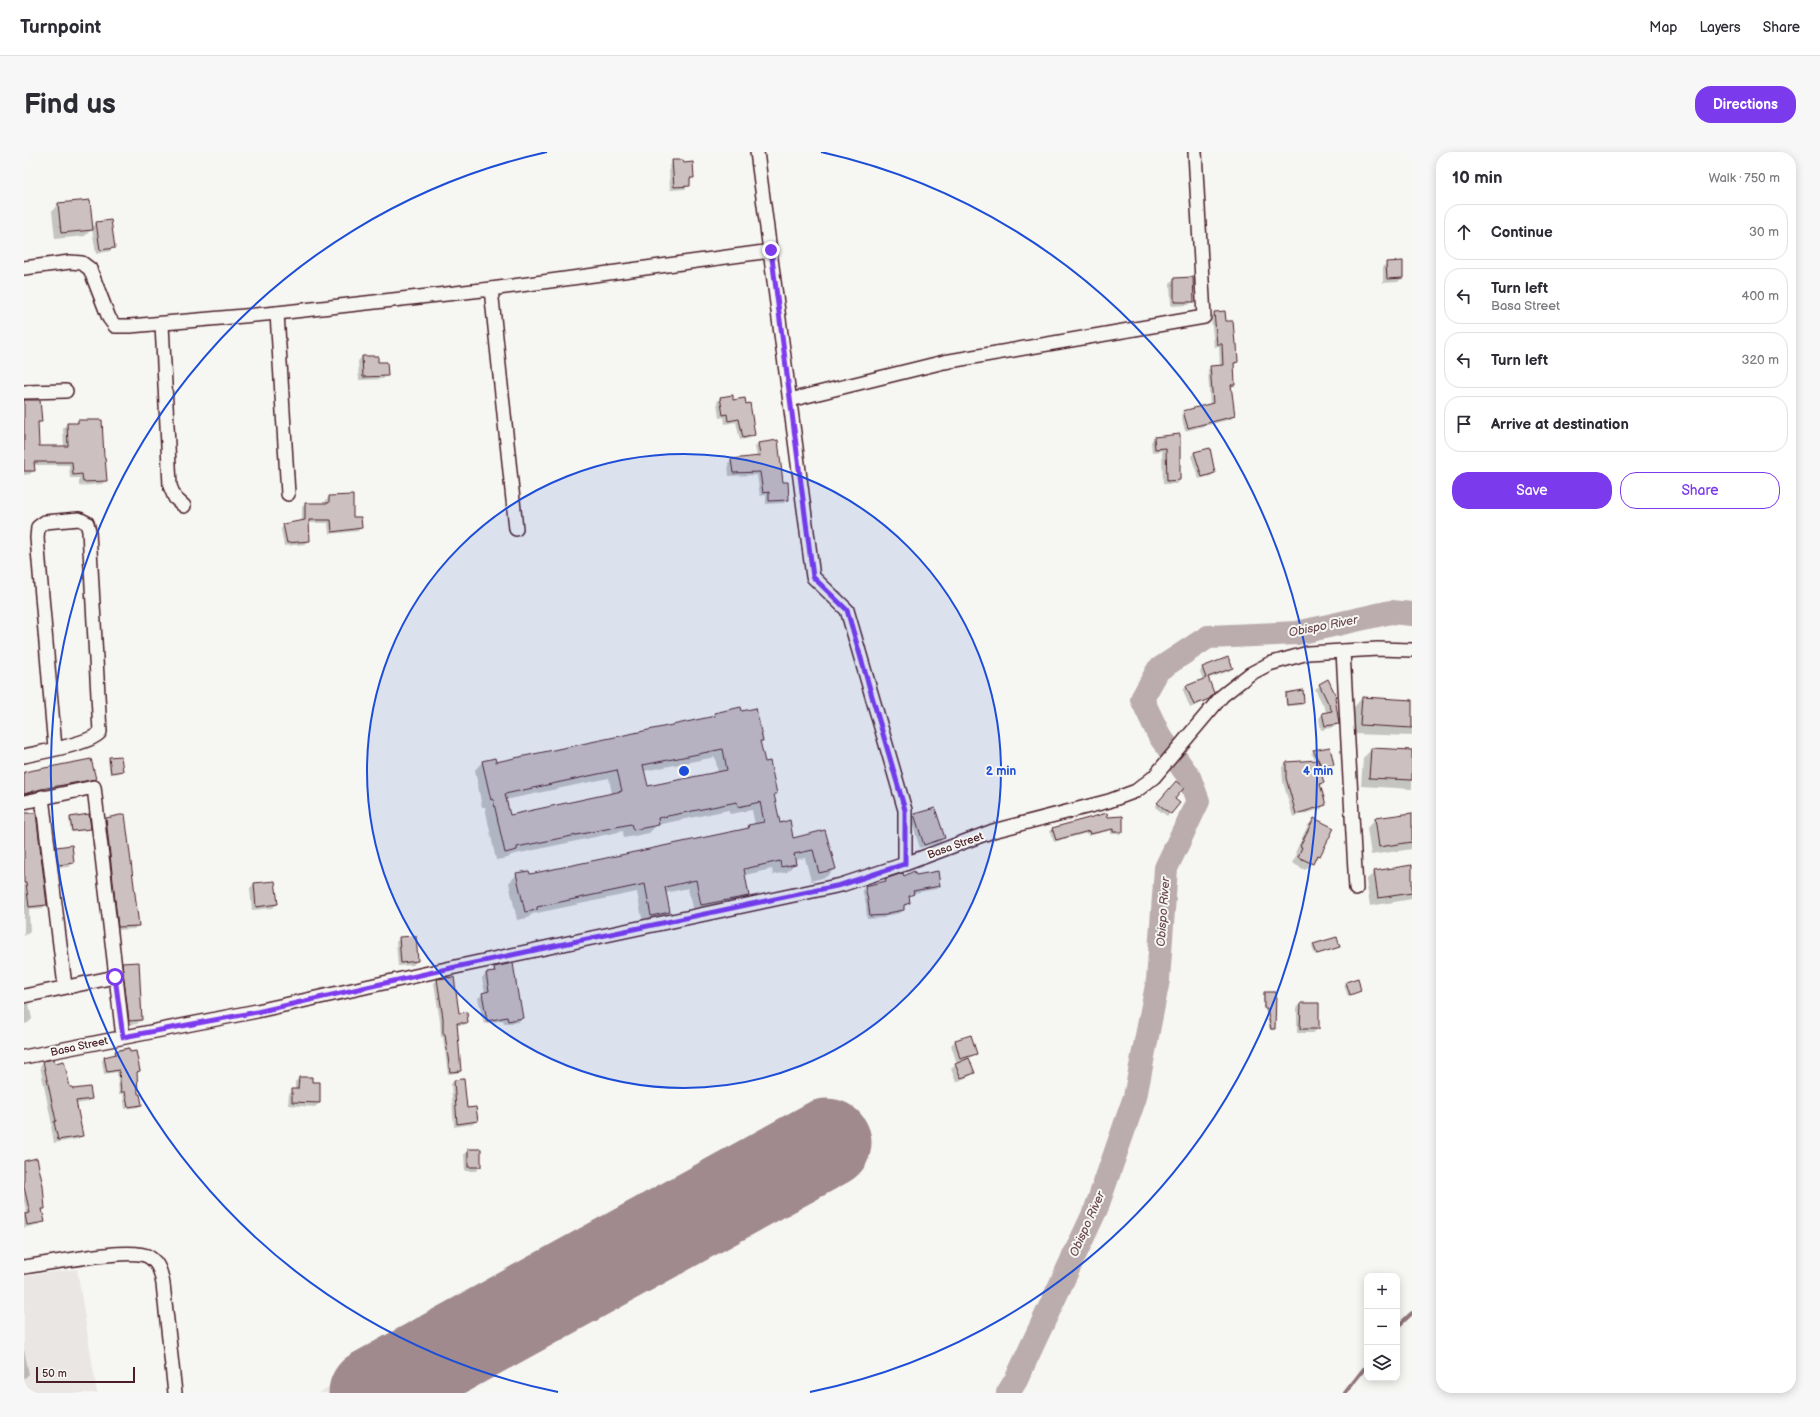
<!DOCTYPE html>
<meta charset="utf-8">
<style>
:root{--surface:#fff;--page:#f7f7f7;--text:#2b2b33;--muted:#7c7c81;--line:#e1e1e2;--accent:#7c3aed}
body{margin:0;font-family:"Balsamiq Sans",sans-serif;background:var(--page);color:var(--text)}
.controls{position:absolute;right:12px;bottom:12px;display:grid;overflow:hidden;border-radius:8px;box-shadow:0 2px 10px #0003}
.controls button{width:36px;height:36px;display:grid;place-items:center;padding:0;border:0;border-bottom:1px solid var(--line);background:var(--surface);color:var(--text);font:20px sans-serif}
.scale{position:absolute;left:12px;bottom:10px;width:99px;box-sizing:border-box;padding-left:4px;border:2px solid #4a1f2b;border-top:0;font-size:11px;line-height:14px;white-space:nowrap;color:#4a1f2b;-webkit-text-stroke:3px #f6f6f2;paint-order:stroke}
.stop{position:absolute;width:12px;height:12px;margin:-9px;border:3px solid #7c3aed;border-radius:50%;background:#fff}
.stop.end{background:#7c3aed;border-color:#fff;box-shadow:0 1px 4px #0008}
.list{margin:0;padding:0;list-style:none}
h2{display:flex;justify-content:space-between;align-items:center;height:52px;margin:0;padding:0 16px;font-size:17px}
h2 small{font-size:13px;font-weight:400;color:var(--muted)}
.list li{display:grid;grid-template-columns:26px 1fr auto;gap:12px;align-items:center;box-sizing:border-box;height:56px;margin:0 8px 8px;padding:0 8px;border:1px solid var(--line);border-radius:16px}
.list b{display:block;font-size:15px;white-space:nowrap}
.list p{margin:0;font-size:13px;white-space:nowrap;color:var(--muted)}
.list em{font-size:13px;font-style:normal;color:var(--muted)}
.actions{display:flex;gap:8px;padding:12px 16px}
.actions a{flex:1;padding:9px 0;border:1px solid var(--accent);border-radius:16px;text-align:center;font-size:14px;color:var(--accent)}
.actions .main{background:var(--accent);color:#fff}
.icon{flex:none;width:22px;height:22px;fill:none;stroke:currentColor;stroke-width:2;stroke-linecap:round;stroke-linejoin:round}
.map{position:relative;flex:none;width:1388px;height:1241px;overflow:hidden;border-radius:16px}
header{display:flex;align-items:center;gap:24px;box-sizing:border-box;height:56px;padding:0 20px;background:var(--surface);border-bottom:1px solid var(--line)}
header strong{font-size:19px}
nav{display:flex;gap:22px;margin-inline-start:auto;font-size:14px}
.intro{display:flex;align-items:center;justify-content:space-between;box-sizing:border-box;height:96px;padding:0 24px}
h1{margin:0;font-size:28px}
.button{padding:10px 18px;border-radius:16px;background:var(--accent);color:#fff;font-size:14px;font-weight:700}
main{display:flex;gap:24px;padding:0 24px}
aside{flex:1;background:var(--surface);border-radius:16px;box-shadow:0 2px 10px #0003}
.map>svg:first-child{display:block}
.built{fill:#e9e6e3}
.shadow{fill:#0003;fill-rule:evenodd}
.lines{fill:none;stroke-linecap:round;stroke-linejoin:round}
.stream{stroke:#8e747a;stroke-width:4}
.river{stroke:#bbadae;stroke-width:24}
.runway{stroke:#a08a8e;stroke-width:89}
.building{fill:#ccc1c0;stroke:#4a1f2b;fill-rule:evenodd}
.minor-casing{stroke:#4a1f2b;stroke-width:16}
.minor{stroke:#f6f6f2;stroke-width:13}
.route{stroke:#7c3aed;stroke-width:5}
.ring{fill:none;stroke:#1d4ed8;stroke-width:2}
.labels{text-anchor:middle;stroke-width:4;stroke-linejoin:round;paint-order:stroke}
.street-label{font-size:11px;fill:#4a1f2b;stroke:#f6f6f2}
.water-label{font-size:12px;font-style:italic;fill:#6c4a52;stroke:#f6f6f2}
.centre{fill:#1d4ed8;stroke:#f6f6f2;stroke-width:2}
.ring-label{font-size:12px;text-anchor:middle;font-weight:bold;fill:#1d4ed8;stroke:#f6f6f2;stroke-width:4;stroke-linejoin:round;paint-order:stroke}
</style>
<header>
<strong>Turnpoint</strong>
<nav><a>Map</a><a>Layers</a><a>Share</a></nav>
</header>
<div class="intro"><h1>Find us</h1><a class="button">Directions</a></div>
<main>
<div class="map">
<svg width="1388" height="1241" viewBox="0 0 1388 1241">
<rect width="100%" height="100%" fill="#f6f6f2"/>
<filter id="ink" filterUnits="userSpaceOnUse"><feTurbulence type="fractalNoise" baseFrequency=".025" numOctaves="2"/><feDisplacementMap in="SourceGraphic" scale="8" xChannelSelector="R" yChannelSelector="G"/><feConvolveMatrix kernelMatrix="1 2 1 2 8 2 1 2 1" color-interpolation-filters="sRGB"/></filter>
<g filter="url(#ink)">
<!-- built -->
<g class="built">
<polygon points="818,954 847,1007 418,1241 294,1241"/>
<polygon points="53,1117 73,1241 0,1241 0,1124"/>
</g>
<!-- shadow -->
<g class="shadow">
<polygon points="649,9 669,25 665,29 665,33 661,37 646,38 645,13"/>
<polygon points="34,52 68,76 72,71 86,69 90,95 86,99 72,102 68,77 61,84 31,87 28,59"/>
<polygon points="1363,111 1378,126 1374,130 1359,131 1359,115"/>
<polygon points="1150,127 1169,149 1164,153 1147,154 1146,131"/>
<polygon points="1191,161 1201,170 1213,210 1210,213 1210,233 1207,236 1210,264 1207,267 1161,279 1157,263 1160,260 1186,253 1184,218 1187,215 1196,214 1195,194 1190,195 1187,164"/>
<polygon points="338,205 354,211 363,223 359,227 335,228 334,209"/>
<polygon points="696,246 708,249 730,282 727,286 716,288 712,270 701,272 700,265 695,266 693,250"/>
<polygon points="0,249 17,269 13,273 14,295 40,295 39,276 43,272 52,272 54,269 79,306 82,328 78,332 55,334 55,326 46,326 45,313 9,313 10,318 6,322 0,323"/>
<polygon points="1155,283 1155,328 1152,332 1139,332 1138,299 1128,300 1127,290 1130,286"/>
<polygon points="735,291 758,331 764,347 760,351 742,352 742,343 736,344 733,323 705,324 704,311 708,308 733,305 731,295"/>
<polygon points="1170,301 1190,321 1187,324 1175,327 1167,304"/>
<polygon points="305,345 337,375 334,379 305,382 304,371 284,371 285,388 282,392 260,394 257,377 260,373 278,370 278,355 282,352 302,352 302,348"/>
<polygon points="1179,516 1208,516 1205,519 1183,527 1184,547 1180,550 1166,556 1159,538 1162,535 1179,528 1176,519"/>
<polygon points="1304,529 1310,545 1314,571 1310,575 1297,578 1295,566 1299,562 1303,561 1291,537"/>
<polygon points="1262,542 1279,551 1278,553 1262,554 1261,543"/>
<polygon points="1338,546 1388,549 1388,584 1328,582 1330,555"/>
<path d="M717,560l20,28 -2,2 5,21 12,31 -2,2 5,28 14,15 31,-8 10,38 -8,8 -15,4 -6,-23 -10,2v3l-8,9 -14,3 -1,-6 -28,6 4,21 -8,8 -47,9 -5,-25 -23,5 4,19 -9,8 -17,3 -6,-31 -105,22 -4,4 -11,2 -8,-37 8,-9 12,1 216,-45 4,-4 6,-1 -3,-15 -22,4 -2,-4 -71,15 -8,8 -25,5 -1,-7 -112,24 -3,3 -12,2 -11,-53h-3l-7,-37 8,-9 12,2 215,-45 5,-5zM691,605l3,16 -71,14 -3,-16zM585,626l3,16 -103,22 -4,-16z"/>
<polygon points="1306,596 1309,613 1295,617 1299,631 1295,634 1300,653 1297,657 1269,665 1259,630 1258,615 1262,611 1293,610 1287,601"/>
<polygon points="1347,598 1388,599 1388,637 1337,634 1339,606"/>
<polygon points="86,606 98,619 96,621 86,622 84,608"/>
<polygon points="0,622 71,627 67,630 12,640 0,644"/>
<polygon points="1149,633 1149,647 1146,661 1143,664 1131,655"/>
<polygon points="0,662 22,752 19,756 5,757 6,780 0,784"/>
<polygon points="1082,662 1084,666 1098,679 1096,682 1087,682 1087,678 1064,684 1063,681 1030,690 1026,680 1028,677"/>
<polygon points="1388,662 1388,697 1347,703 1343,676 1351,667"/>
<polygon points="891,663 920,686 916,690 896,696 887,667"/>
<polygon points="47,666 66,676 64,678 47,680 45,667"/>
<polygon points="82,667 114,773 110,777 90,778 78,671"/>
<polygon points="1291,667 1295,703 1281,718 1268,711 1273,702 1271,701 1284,673"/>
<polygon points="33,696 49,711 45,715 31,716 28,700"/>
<polygon points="1388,714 1388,747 1346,754 1342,728 1351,720"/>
<polygon points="892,724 915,734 912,737 890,741 884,746 885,751 879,755 879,758 876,761 862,764 860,766 843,767 842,752 838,738 841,735 859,731 862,728"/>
<polygon points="230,732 253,752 249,756 228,758 226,736"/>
<polygon points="376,786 393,809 389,813 374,814 372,790"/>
<polygon points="1312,786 1315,795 1313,796 1291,803 1288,795 1289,793"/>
<polygon points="114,811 117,868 113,872 101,873 95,816 99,812"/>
<polygon points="471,816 494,850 498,866 494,870 480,872 479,868 460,872 454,846 461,841 458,826 462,822 467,822"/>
<polygon points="429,826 434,862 443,870 440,873 432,873 436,919 433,921 424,922 419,885 417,885 416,869 410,831 413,828"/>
<polygon points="1333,828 1336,839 1324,844 1320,833"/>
<polygon points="1241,841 1250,876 1249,878 1246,878 1241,857 1239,857 1239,842"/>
<polygon points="0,852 5,852 8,867 4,871 0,872"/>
<polygon points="1277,852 1294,877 1289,881 1273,881 1273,856"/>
<polygon points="946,885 951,902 944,907 950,920 946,924 932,930 927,917 933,912 927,893 931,889"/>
<polygon points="92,900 115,919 112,921 113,943 117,952 114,955 101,957 99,942 95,942 93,920 80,922 78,909 80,906 89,904"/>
<polygon points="20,910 45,937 67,946 63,950 52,952 58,983 54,987 30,991 27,974 28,973 16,914"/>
<polygon points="275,926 287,931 295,951 291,955 264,953 265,942 271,938 271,930"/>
<polygon points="439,928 442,957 452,969 449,972 430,975 427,932 430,929"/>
<polygon points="445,998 456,1015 452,1019 441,1019 440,1002"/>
<polygon points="0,1010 20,1057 17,1059 20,1069 16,1072 0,1076 0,1064 3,1062 0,1049"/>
<polygon points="0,1197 5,1222 0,1227"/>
</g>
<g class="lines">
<!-- stream -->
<g class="stream">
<polyline points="1373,1175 1388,1161"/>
<polyline points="1321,1241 1343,1213"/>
</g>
<!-- river -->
<polyline class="river" points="984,1241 992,1228 1072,1057 1111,945 1134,828 1142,716 1174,649 1165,625 1135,583 1118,547 1134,518 1184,485 1273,481 1367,460 1388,462"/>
<!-- runway -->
<polyline class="runway" points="349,1241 803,991"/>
</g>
<!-- building -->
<g class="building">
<polygon points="648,8 659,8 660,11 669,10 670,26 666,26 666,34 650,35"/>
<polygon points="66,48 69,78 37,81 34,51"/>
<polygon points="87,68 91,96 76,98 72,70"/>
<polygon points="1379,109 1379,126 1363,127 1362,110"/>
<polygon points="1169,125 1170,150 1150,150 1150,126"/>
<polygon points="1201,159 1202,169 1209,169 1211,192 1213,192 1214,210 1210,211 1211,233 1207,233 1211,264 1164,276 1159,259 1189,251 1186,214 1199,213 1198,192 1193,192 1190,160"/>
<polygon points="338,204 354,204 354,210 363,210 364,224 339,225"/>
<polygon points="709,243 709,248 721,246 722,252 726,251 731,283 719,286 715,267 704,269 703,262 699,263 696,245"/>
<polygon points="0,248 16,248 18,270 14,270 15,294 44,294 43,271 54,271 54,268 78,268 80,305 81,305 83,329 59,330 58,322 49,323 48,310 10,310 11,319 0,319"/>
<polygon points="1156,282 1156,328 1143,329 1142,296 1131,297 1130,285"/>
<polygon points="754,288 759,330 764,330 765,348 745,349 745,340 739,341 736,320 709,321 707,307 736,304 734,291"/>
<polygon points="1186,296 1191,321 1178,325 1170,300"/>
<polygon points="329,343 329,365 337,365 338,376 308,380 307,368 285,368 286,389 263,391 259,372 281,368 281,351 305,351 305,344"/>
<polygon points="1204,505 1209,516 1184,525 1190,541 1185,547 1170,553 1162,534 1182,526 1178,515"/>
<polygon points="1304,527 1312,544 1311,545 1315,572 1301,574 1298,561 1308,559 1295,532"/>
<polygon points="1279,538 1280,551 1263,553 1262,541"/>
<polygon points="1338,545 1388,548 1388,576 1336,573"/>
<path d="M717,555l1,4 14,-3 7,33h-3l5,21 5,-1 7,33h-3l6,29 10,-3 3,18 32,-8 11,39 -17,4 -6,-23 -19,4 2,10 -15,3 -1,-6 -36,8 5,27 -48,9 -5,-25 -31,7 5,25 -19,4 -6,-32 -108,23v3l-12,2 -9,-39 13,-2 1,3 219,-46 -1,-3 16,-3 -4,-20 -22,5 -1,-5 -79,16 1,7 -26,5 -2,-6 -114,23v3l-12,3 -12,-54 -2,1 -9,-39 13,-3 1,4 219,-46 -1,-3zM699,597l4,21 -79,16 -5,-21zM593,618l5,21 -112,24 -5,-21z"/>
<polygon points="1306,595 1310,613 1298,615 1289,598"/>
<polygon points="1347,596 1388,598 1388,628 1345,626"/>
<polygon points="97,604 99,619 87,621 85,605"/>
<polygon points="67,607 72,627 17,637 0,642 0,620"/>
<polygon points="1294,608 1300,631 1296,632 1302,653 1272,662 1262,626 1262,610"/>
<polygon points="1152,629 1160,636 1151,647 1156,651 1147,662 1133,651"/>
<polygon points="911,656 921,686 900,693 890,662"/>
<polygon points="0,661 12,661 23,753 5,755 2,731 0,731"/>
<polygon points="1083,661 1084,665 1099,664 1099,680 1089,680 1089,677 1066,682 1065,679 1032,688 1028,676"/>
<polygon points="1388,661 1388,690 1355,695 1351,666"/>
<polygon points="65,662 67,677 48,679 46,665"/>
<polygon points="101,662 115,774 94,775 82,666"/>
<polygon points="1290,666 1310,676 1296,704 1293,703 1289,712 1274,705 1278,695 1276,694"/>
<polygon points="48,693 50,711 34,713 32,695"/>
<polygon points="1388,713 1388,741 1354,746 1350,719"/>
<polygon points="890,719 892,723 914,719 916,734 889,739 890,742 885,744 886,751 880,753 880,758 864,761 864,763 846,764 844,749 841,734 862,729 861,727 879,721 880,724"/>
<polygon points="251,729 254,752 232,755 230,731"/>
<polygon points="392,784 394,809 377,811 375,785"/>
<polygon points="1313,785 1316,795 1293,802 1289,792"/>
<polygon points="115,810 118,868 105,869 98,811"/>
<polygon points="489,811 495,849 496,849 499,866 484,869 483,865 463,869 458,841 465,839 462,821 471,820 470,815"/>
<polygon points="430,825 435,861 443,860 444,871 433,871 437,919 426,920 421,882 419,882 419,866 413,827"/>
<polygon points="1334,826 1337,839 1326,843 1322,830"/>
<polygon points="1240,840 1252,840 1251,877 1247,877 1243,856 1240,856"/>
<polygon points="1277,851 1295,851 1295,877 1276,877"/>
<polygon points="947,883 953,902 936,907 931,888"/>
<polygon points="105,896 106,900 112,899 116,919 113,920 114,942 116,942 118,953 104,955 101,940 97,940 95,918 83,920 80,905 92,902 91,899"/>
<polygon points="945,906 951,921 937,926 931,912"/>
<polygon points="30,907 31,911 40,909 46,935 48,935 49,937 66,935 68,947 52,949 59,984 34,988 30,970 32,969 19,909"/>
<polygon points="275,925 288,925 288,930 296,930 296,951 268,950 268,937 274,937"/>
<polygon points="440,927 443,956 452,955 454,969 433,972 430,928"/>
<rect x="444" y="997" width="13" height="18"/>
<polygon points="13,1006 19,1034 21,1057 18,1057 21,1070 3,1073 1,1062 6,1061 0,1035 0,1009"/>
</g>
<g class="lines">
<defs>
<g id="minor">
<polyline points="733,0 789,425 823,458 881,658 881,712"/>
<polyline points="0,116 46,110 58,111 66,117 85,166 91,174 106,174 253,161 467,137 747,99"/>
<polyline points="467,137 492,377"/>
<polyline points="253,161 264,342"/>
<polyline points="138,172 146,334 151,346 160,354"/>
<polyline points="0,240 42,239"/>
<polyline points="766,248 920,210 1180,165 1171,0"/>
<polyline points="1319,499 1332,737"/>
<path d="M0,604c16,-4 67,-12 76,-24l-11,-201 -2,-8 -8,-4 -34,3 -7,5 -1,11 18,210"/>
<polyline points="18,645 41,834"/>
<polyline points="0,650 70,635 99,885"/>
<polyline points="0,844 91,825"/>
<polyline points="0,905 233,859 436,814 817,733 881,712 969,679 1085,649 1112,639 1130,625 1198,544 1226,522 1245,512 1284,501 1354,497 1388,498"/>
<path d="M0,1115c23,-3 109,-21 125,-10 10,6 12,16 14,27l12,109"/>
</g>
</defs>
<!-- minor casing -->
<use href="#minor" class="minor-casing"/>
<!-- minor -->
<use href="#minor" class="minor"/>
</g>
</g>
<g class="lines" filter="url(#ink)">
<!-- route -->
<polyline class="route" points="91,825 99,885 233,860 436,814 817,733 881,712 881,658 823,458 789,425 747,98"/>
</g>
<!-- distance rings -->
<circle cx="660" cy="619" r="317" fill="#1d4ed8" fill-opacity=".12"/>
<g class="ring">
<circle cx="660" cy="619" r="317"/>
<path d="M534 1240A634 634 0 0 1 523 0M797 0A634 634 0 0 1 786 1240"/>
</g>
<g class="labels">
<!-- street labels -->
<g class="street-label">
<text transform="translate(931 693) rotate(-20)" y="4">Basa Street</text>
<text transform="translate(55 894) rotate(-12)" y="4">Basa Street</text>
</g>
<!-- water labels -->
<g class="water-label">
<text transform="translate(1299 474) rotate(-11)" y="4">Obispo River</text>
<text transform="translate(1139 760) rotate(-86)" y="4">Obispo River</text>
<text transform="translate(1063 1072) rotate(-66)" y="4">Obispo River</text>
</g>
</g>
<circle cx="660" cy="619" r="6" class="centre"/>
<g class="ring-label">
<text x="977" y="623">2 min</text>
<text x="1294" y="623">4 min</text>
</g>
</svg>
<div class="controls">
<button>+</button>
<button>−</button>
<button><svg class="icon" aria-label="layers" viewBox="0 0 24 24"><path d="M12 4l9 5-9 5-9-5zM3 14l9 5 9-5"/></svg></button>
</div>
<div class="scale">50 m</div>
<div class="stop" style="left:91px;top:825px"></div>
<div class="stop end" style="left:747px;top:98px"></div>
</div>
<aside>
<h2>10 min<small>Walk · 750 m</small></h2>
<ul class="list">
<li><svg class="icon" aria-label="ahead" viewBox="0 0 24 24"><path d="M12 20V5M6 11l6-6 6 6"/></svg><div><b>Continue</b></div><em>30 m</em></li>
<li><svg class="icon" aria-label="left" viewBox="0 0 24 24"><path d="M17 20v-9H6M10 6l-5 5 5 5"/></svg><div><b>Turn left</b><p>Basa Street</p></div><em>400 m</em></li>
<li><svg class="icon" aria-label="left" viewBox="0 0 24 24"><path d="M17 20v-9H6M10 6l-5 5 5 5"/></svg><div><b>Turn left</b></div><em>320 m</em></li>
<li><svg class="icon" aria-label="arrive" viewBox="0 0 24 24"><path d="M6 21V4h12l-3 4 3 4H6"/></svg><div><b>Arrive at destination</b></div></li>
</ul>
<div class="actions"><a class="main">Save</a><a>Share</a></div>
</aside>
</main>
